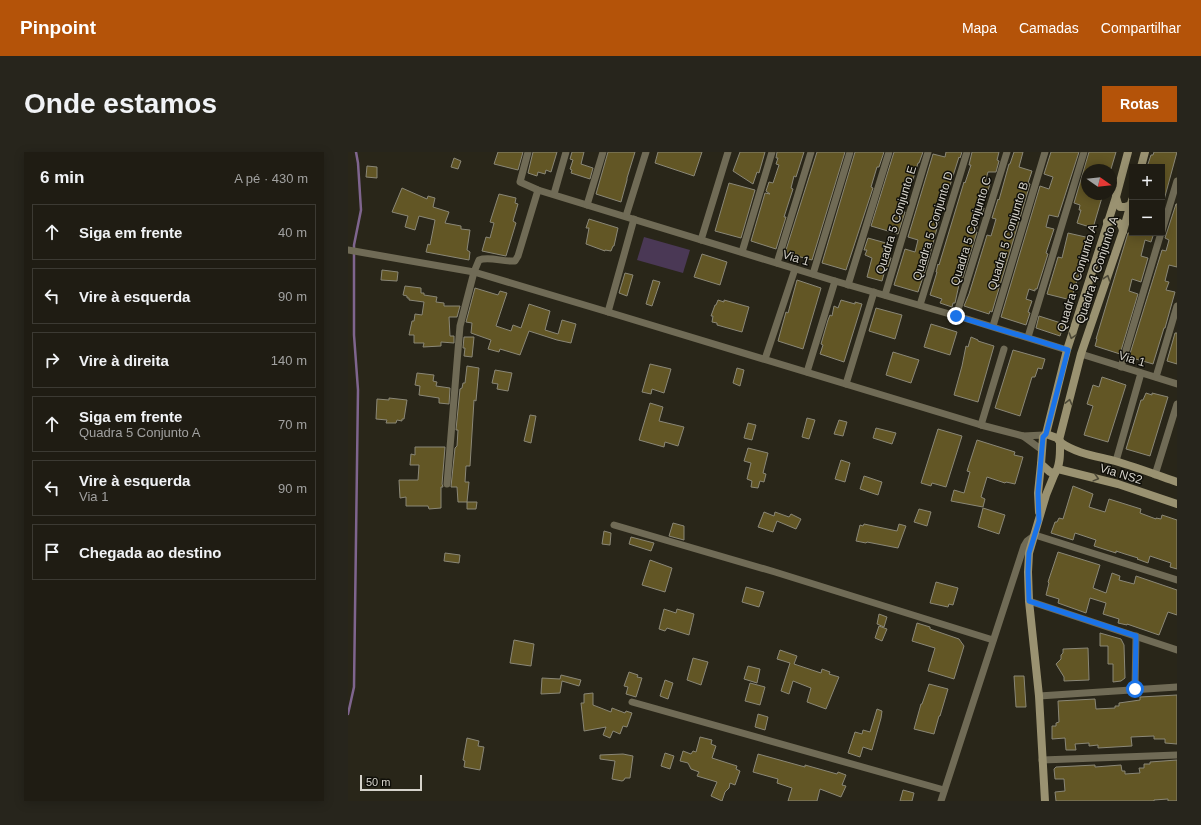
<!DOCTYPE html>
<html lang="pt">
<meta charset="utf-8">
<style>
:root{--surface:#1f1c13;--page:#27251c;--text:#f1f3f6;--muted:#a1a1a0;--line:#3c3a33;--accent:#b45309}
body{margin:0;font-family:Arial,sans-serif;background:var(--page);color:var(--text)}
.controls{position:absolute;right:12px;top:12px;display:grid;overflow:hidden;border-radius:0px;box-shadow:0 2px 10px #0003}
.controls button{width:36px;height:36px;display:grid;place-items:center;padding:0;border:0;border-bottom:1px solid var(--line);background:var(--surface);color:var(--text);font:20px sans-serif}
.compass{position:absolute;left:733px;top:12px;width:36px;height:36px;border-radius:50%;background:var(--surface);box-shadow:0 2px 10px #0003;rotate:104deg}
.scale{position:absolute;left:12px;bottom:10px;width:62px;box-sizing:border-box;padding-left:4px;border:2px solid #d6d3cb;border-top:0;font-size:11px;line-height:14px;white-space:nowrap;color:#d6d3cb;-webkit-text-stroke:3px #100f09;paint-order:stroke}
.stop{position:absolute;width:12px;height:12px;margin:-9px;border:3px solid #1a73e8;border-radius:50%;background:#fff}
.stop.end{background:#1a73e8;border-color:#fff;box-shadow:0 1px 4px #0008}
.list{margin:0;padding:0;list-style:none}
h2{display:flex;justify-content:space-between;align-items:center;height:52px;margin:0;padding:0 16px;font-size:17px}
h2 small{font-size:13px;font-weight:400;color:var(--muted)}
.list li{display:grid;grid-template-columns:26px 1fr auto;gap:12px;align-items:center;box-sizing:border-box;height:56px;margin:0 8px 8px;padding:0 8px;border:1px solid var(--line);border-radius:0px}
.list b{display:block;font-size:15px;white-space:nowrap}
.list p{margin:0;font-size:13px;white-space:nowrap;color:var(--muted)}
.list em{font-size:13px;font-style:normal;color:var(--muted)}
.icon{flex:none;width:22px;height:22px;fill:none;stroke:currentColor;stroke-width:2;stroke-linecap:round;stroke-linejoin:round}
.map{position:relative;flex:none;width:829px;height:649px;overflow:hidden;border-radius:0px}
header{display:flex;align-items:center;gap:24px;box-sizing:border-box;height:56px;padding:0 20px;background:var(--accent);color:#fff}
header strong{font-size:19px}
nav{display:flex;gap:22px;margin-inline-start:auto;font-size:14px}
.intro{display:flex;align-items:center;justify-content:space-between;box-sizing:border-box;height:96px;padding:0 24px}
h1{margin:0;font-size:28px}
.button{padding:10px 18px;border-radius:0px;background:var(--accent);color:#fff;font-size:14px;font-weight:700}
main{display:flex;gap:24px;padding:0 24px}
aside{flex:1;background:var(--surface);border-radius:0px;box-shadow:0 2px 10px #0003}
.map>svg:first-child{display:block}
.green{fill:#4a3855}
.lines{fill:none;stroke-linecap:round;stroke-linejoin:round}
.stream{stroke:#7f658e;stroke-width:2.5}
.building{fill:#625625;stroke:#8a8777}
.street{stroke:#706b56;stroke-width:7}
.secondary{stroke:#9a9271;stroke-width:8}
.oneway{stroke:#4e4a38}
.route{stroke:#1a73e8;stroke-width:5}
.labels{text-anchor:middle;stroke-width:3;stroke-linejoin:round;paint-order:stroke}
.street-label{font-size:12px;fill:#d6d3cb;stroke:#100f09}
</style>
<header>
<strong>Pinpoint</strong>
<nav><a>Mapa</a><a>Camadas</a><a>Compartilhar</a></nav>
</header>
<div class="intro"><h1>Onde estamos</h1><a class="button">Rotas</a></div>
<main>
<aside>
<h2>6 min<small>A pé · 430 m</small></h2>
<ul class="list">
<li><svg class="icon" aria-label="ahead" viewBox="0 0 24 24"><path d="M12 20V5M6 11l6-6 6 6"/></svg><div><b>Siga em frente</b></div><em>40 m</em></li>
<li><svg class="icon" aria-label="left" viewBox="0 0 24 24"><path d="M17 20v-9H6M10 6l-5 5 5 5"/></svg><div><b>Vire à esquerda</b></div><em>90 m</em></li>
<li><svg class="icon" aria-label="right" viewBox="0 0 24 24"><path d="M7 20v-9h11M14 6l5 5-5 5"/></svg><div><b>Vire à direita</b></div><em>140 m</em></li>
<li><svg class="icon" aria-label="ahead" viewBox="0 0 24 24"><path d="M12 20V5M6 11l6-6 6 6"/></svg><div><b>Siga em frente</b><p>Quadra 5 Conjunto A</p></div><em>70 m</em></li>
<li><svg class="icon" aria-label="left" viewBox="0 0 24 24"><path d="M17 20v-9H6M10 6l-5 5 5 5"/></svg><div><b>Vire à esquerda</b><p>Via 1</p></div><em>90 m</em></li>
<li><svg class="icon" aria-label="arrive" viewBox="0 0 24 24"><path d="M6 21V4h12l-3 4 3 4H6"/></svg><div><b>Chegada ao destino</b></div></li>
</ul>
</aside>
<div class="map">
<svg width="829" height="649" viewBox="0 0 829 649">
<rect width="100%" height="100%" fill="#292619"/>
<!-- green -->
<polygon class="green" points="296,85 342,98 335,121 289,108"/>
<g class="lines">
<!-- stream -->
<polyline class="stream" points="0,562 6,535 10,238 6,183 6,93 13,58 10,11 8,0"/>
</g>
<!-- building -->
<g class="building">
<polygon points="150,0 175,0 170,18 146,12"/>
<polygon points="185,0 209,0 203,20 198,18 197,22 190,20 189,24 180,21"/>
<polygon points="224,0 236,0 233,12 245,16 242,27 223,21 224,18 222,17 225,8 222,7"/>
<polygon points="260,0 287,0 279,26 279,28 273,50 248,42"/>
<polygon points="310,0 354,0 346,24 307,11"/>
<polygon points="392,0 417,0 411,21 409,20 405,32 385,19"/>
<polygon points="429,0 456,0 448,25 446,24 443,36 445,37 436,65 438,65 428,97 403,89 417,41 422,42 418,39 421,30 425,31 431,13 428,12 430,6 428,6"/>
<polygon points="469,0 497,0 464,108 437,101"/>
<polygon points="507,0 536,0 531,15 529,15 523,35 525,36 498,118 474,111"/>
<polygon points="546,0 575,0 571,11 570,11 555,60 557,60 550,82 523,74"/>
<polygon points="598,0 614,0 612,6 611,5 592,65 580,110 570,140 546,133 557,97 567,100 570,88 560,85 585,2 597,5"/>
<polygon points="624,0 651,0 649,8 651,9 648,20 640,20 637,31 642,32 638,44 636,43 632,55 636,56 634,63 632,62 628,80 629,80 614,128 612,128 607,151 605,151 604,155 592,151 594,147 582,143 589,120 588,120 590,112 591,113 616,30 617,31 623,13 621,13"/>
<polygon points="666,0 675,0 671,15 684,19 680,31 682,32 644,160 642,159 641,162 616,154 621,142 639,83 643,84 648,67 644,66 650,47 651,48 661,12 662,12"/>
<polygon points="703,0 731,0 710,65 701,63 698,75 706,77 698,101 700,102 689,137 687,137 687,139 681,137 678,147 684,149 680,160 682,161 678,173 653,165 692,34 701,37 705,25 696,22"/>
<polygon points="741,0 768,0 763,17 750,13 749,18 739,18 739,42 755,42 745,76 729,71 733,58 731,58 732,53 726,51"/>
<polygon points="806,0 829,0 816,48 814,48 814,15 799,15 803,3 805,3"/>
<polygon points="106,6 113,9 110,17 103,15"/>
<polygon points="19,14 29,15 29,26 18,25"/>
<polygon points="381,31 407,38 393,86 367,79"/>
<polygon points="54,36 79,47 80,44 87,46 85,55 101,60 97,71 113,74 113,77 122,78 119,98 122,100 121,108 78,100 80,92 82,93 87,68 71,64 67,78 57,75 60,64 44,60"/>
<polygon points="151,42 168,46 167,51 170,52 165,69 168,71 158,104 134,99 138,85 142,86 146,71 142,70"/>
<polygon points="828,52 829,52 829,115 821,113 817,129 821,130 818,138 827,140 817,176 816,176 805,212 781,205 814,98 818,99 821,88 817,86"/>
<polygon points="241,67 270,76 266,94 265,94 263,99 257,98 257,99 238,92 241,76 238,76"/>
<polygon points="720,81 742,86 723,148 699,142 710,105 714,106"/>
<polygon points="780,81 806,81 803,90 797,88 793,104 800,106 793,130 784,127 781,139 790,142 772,202 747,194 749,187 748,187"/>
<polygon points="520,86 538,91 534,103 543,106 539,118 537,118 534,129 519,125 524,106 517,103 519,98 516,98"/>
<polygon points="354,102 379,110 372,133 346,125"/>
<polygon points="34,118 50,120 49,129 33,128"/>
<polygon points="277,121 285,123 279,144 271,141"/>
<polygon points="305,128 312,130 304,154 298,152"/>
<polygon points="449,128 473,136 455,197 430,189 438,160 440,161"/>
<polygon points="57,134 73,136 73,141 76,141 76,143 89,145 88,150 96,151 96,154 112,154 109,165 101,165 102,184 106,184 106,191 93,190 93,194 75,195 76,191 66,191 66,183 61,183 64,169 66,169 67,162 74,163 76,150 61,148 61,146 59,146 59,144 55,143"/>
<polygon points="127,136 150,143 152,139 159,141 148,174 163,179 165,173 173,176 181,152 202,159 197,178 210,182 214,168 228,172 223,191 209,188 181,179 172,203 152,197 151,200 140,197 143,188 123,181 124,171 118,170"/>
<polygon points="370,148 376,150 376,148 401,155 394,180 369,173 369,171 364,170 365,164 363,164 367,153 368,153"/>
<polygon points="493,148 507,152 507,150 514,152 496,210 472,202 475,193 473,192 480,168 482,163 484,164 486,154 490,156"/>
<polygon points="528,156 554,163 547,187 521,179"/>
<polygon points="691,164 716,172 712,184 688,176"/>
<polygon points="583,172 609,180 602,203 576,195"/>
<polygon points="827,181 829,181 829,212 819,209"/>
<polygon points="116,185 126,185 124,205 116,204 117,196 115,196"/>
<polygon points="623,185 630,188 630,189 646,194 630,250 606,243 614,214 618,194 620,195"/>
<polygon points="665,198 697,207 694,217 690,216 687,225 684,225 672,264 647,256"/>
<polygon points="545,200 571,208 563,231 538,223"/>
<polygon points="302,212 323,217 316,241 304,237 303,242 294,240"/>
<polygon points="119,214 131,216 128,249 126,248 122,314 118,314 117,330 121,330 119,350 110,350 109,335 103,335 107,296 109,294 110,278 108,278 112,237 114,236 115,231 117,231"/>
<polygon points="389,216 396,218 392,234 385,231"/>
<polygon points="147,218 164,221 160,239 149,237 150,232 144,231"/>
<polygon points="69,221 86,223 85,229 89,230 88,234 102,236 101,252 91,251 91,246 71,243 72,234 67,233"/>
<polygon points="754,225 778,233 760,290 736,283 745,254 739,252 745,233 751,235"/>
<polygon points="798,241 804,243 804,241 820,245 802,304 778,297 793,248 795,248"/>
<polygon points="41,246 59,248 56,267 54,267 54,269 49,268 48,271 38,271 39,268 28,267 29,247 41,248"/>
<polygon points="302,251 315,255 311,269 336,275 330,294 317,290 316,295 291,288"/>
<polygon points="182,263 188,264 183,291 176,289"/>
<polygon points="459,266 467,268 461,287 454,285"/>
<polygon points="491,268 499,270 495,284 486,282"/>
<polygon points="400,271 408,273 404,288 396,286"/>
<polygon points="528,276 548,281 544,292 525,286"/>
<polygon points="590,277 614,284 598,335 584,331 583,334 573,331"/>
<polygon points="629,288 667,300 666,303 675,305 667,332 658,330 657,331 639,325 633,345 637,347 635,355 603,349 606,338 616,341 622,320 619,319"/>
<polygon points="67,295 97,295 94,332 95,335 93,335 93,356 81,357 80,354 58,354 58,345 52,346 51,328 70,328 71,313 62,313 63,302 67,303"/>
<polygon points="400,296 420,301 415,321 418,322 416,330 412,329 410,336 403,335 404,329 399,327 403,311 396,309"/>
<polygon points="493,308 502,311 497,330 487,327"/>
<polygon points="516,324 534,330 530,343 512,337"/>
<polygon points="725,334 745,342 741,355 757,360 761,347 793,357 792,361 808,367 808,366 813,367 814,363 829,368 829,417 822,415 823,411 802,404 800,411 789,407 790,406 777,402 768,399 768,401 746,394 748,388 727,381 725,388 703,381 707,370 709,370 711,366 715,367"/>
<polygon points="119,350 129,350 128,357 119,357"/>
<polygon points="635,356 657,363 651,382 630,375"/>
<polygon points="571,357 583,360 579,374 566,370"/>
<polygon points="416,360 426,364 427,360 441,365 443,362 453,367 448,377 429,369 425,380 410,375"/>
<polygon points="325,371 336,374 336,388 321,384"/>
<polygon points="516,372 549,379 551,372 558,374 550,396 519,390 518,391 508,389 512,373 515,374"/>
<polygon points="256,379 263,381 262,393 254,392"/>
<polygon points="283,385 306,391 303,399 281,392"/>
<polygon points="710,400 752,413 745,436 758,441 764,421 772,424 771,428 786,432 788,424 829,438 829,463 820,460 811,483 779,472 779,473 770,471 771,467 755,462 758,451 742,446 738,461 710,451 711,447 698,443 701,431 700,430"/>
<polygon points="97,401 112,403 111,411 96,409"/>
<polygon points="302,408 324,416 317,440 294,433"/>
<polygon points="588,430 610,436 605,453 601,452 600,455 582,451"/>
<polygon points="398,435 416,440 411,455 394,450"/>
<polygon points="316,457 328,461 329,457 346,462 341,483 319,476 317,479 311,477"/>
<polygon points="531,462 539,465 536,475 529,472"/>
<polygon points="569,471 582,475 582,477 611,487 616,494 606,527 580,519 587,496 564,489"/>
<polygon points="531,474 539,477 534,489 527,486"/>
<polygon points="752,481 773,487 776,493 777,526 773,529 765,530 765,512 760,512 760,494 752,494"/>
<polygon points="166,488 186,492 183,514 162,511"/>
<polygon points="740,496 741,528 716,529 716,525 708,512 713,507 713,503 715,501 715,497"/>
<polygon points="432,498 449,504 446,512 473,521 474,517 482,520 481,522 491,525 478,557 459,550 463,536 445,529 441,542 433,539 442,511 429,507"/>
<polygon points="345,506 360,510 353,533 339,528"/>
<polygon points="400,514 412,517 409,531 396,527"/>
<polygon points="281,520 290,523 289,525 294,526 288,545 278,542 280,535 276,534"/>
<polygon points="213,523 233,528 231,534 214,529 212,541 193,542 194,526 212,527"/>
<polygon points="666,524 676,524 678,555 668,555"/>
<polygon points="317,528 325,531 320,547 312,544"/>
<polygon points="402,531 417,535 412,553 397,549"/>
<polygon points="581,532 600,537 592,564 591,564 586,582 566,577 573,552 574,552"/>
<polygon points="245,541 245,553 263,560 264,556 277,561 278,559 284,561 279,575 275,574 272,582 265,579 262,586 255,583 258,575 236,579 236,578 233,551 236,551 236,542"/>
<polygon points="829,543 829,592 817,591 817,587 806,587 806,584 783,585 784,594 750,596 750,593 741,594 741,591 727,592 728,598 718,598 717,586 704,587 704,574 708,574 708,571 711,570 710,549 747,547 748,557 767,556 767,554 771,554 771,551 792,548 792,545"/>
<polygon points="529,557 534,559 533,566 524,598 515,595 512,605 500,601 507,580 514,582 515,578 522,580"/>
<polygon points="410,562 420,565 417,578 407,575"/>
<polygon points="352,585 364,588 363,592 368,594 364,606 389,614 388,617 392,619 387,633 382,631 381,636 377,640 374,649 363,644 369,630 349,624 351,620 343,617 340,611 332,609 335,599 343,602 345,599 348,600"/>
<polygon points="119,586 131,589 130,594 136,595 132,618 116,615 117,609 115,608"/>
<polygon points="317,601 326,604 322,617 313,614"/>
<polygon points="275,602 285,604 282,626 277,626 276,628 274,629 264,627 267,609 252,607 252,603"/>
<polygon points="410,602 457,615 457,613 489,622 490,620 498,623 494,633 498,634 493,645 472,637 469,649 440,649 444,636 429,631 430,627 405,620"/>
<polygon points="829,608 829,649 820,649 820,647 806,648 806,649 708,649 707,640 717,639 716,627 707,627 706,617 708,615 747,613 747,615 773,613 774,619 777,619 777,622 792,621 791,616 796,616 796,612 802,612 802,610"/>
<polygon points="555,638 566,641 564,649 552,649"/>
</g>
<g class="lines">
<!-- street -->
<g class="street">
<polyline points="180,0 172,30 190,38 487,129 619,167 719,198"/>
<polyline points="206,42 218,0"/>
<polyline points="239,53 255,0"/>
<polyline points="278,64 298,0"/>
<polyline points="814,79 829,29"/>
<polyline points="353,88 380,0"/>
<polyline points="0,98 126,120 260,160 633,273 675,284 696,283"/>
<polyline points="394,100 424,0"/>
<polyline points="429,111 463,0"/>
<polyline points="465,122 502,0"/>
<polyline points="500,133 541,0"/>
<polyline points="537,143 580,0"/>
<polyline points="572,153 619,0"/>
<polyline points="260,160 286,67"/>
<polyline points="608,164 659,0"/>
<polyline points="645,174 697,0"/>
<polyline points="680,185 736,0"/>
<polyline points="733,202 829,232"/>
<polyline points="417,207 447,117"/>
<polyline points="773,215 813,81"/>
<polyline points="459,220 487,129"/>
<polyline points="808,225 829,154"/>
<polyline points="498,232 526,140"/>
<polyline points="633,273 656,197"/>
<polyline points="675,284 694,298"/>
<polyline points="768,309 793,221"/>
<polyline points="807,323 829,252"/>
<path d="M99,332l13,-158 14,-54 5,-12c10,-4 24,2 36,1l3,-5 20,-66"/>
<polyline points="266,373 427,420 645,488"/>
<polyline points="681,449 829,498"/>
<polyline points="787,537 788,484"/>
<polyline points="691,544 829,535"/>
<polyline points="284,550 596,638"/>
<polyline points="694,608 829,603"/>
<polyline points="593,649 676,394 679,389 687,383 829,428"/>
</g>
<!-- secondary -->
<g class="secondary">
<polyline points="793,15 797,0"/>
<polyline points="768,45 770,52 772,55 777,55 783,53"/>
<path d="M759,70c10,-2 14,-1 16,9"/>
<polyline points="698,282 719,198 768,45 780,0"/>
<path d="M698,282l11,4 3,3c0,10 1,24 -5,32l-5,-1 -9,-8 2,-27z"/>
<polyline points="711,288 733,202 775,79 784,48"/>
<path d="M712,290c17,12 36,14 55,19 21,6 42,14 62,21"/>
<polyline points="710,317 770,332 829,352"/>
<polyline points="691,360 690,341 693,312"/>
<polyline points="697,649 691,544 681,449 680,420 681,401 698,343 707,321"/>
</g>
</g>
<!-- one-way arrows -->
<defs><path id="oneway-chevron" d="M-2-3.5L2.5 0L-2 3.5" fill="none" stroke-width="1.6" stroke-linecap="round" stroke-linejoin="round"/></defs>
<g class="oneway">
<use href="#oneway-chevron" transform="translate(759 126) rotate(-71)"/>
<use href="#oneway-chevron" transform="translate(724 184) rotate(107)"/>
<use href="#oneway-chevron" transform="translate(721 250) rotate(-76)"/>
<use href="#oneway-chevron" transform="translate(748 326) rotate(15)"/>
</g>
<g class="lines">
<!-- route -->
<polyline class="route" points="608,164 720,198 698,282 695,285 690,341 691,369 681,401 680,420 681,449 788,484 787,537"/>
</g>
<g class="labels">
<!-- street labels -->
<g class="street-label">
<text transform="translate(548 68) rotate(-73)" y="4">Quadra 5 Conjunto E</text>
<text transform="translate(585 74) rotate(-73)" y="4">Quadra 5 Conjunto D</text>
<text transform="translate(623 79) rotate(-73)" y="4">Quadra 5 Conjunto C</text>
<text transform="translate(660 84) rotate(-73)" y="4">Quadra 5 Conjunto B</text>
<text transform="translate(448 106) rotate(17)" y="4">Via 1</text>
<text transform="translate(749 118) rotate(-72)" y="4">Quadra 4 Conjunto A</text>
<text transform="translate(729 126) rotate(-73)" y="4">Quadra 5 Conjunto A</text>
<text transform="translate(784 207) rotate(17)" y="4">Via 1</text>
<text transform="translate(773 322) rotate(17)" y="4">Via NS2</text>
</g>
</g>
</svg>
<div class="controls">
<button>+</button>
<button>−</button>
</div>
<svg class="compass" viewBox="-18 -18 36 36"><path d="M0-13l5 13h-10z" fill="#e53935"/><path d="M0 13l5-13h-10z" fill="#a1a1a0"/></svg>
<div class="scale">50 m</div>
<div class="stop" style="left:787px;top:537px"></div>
<div class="stop end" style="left:608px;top:164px"></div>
</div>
</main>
